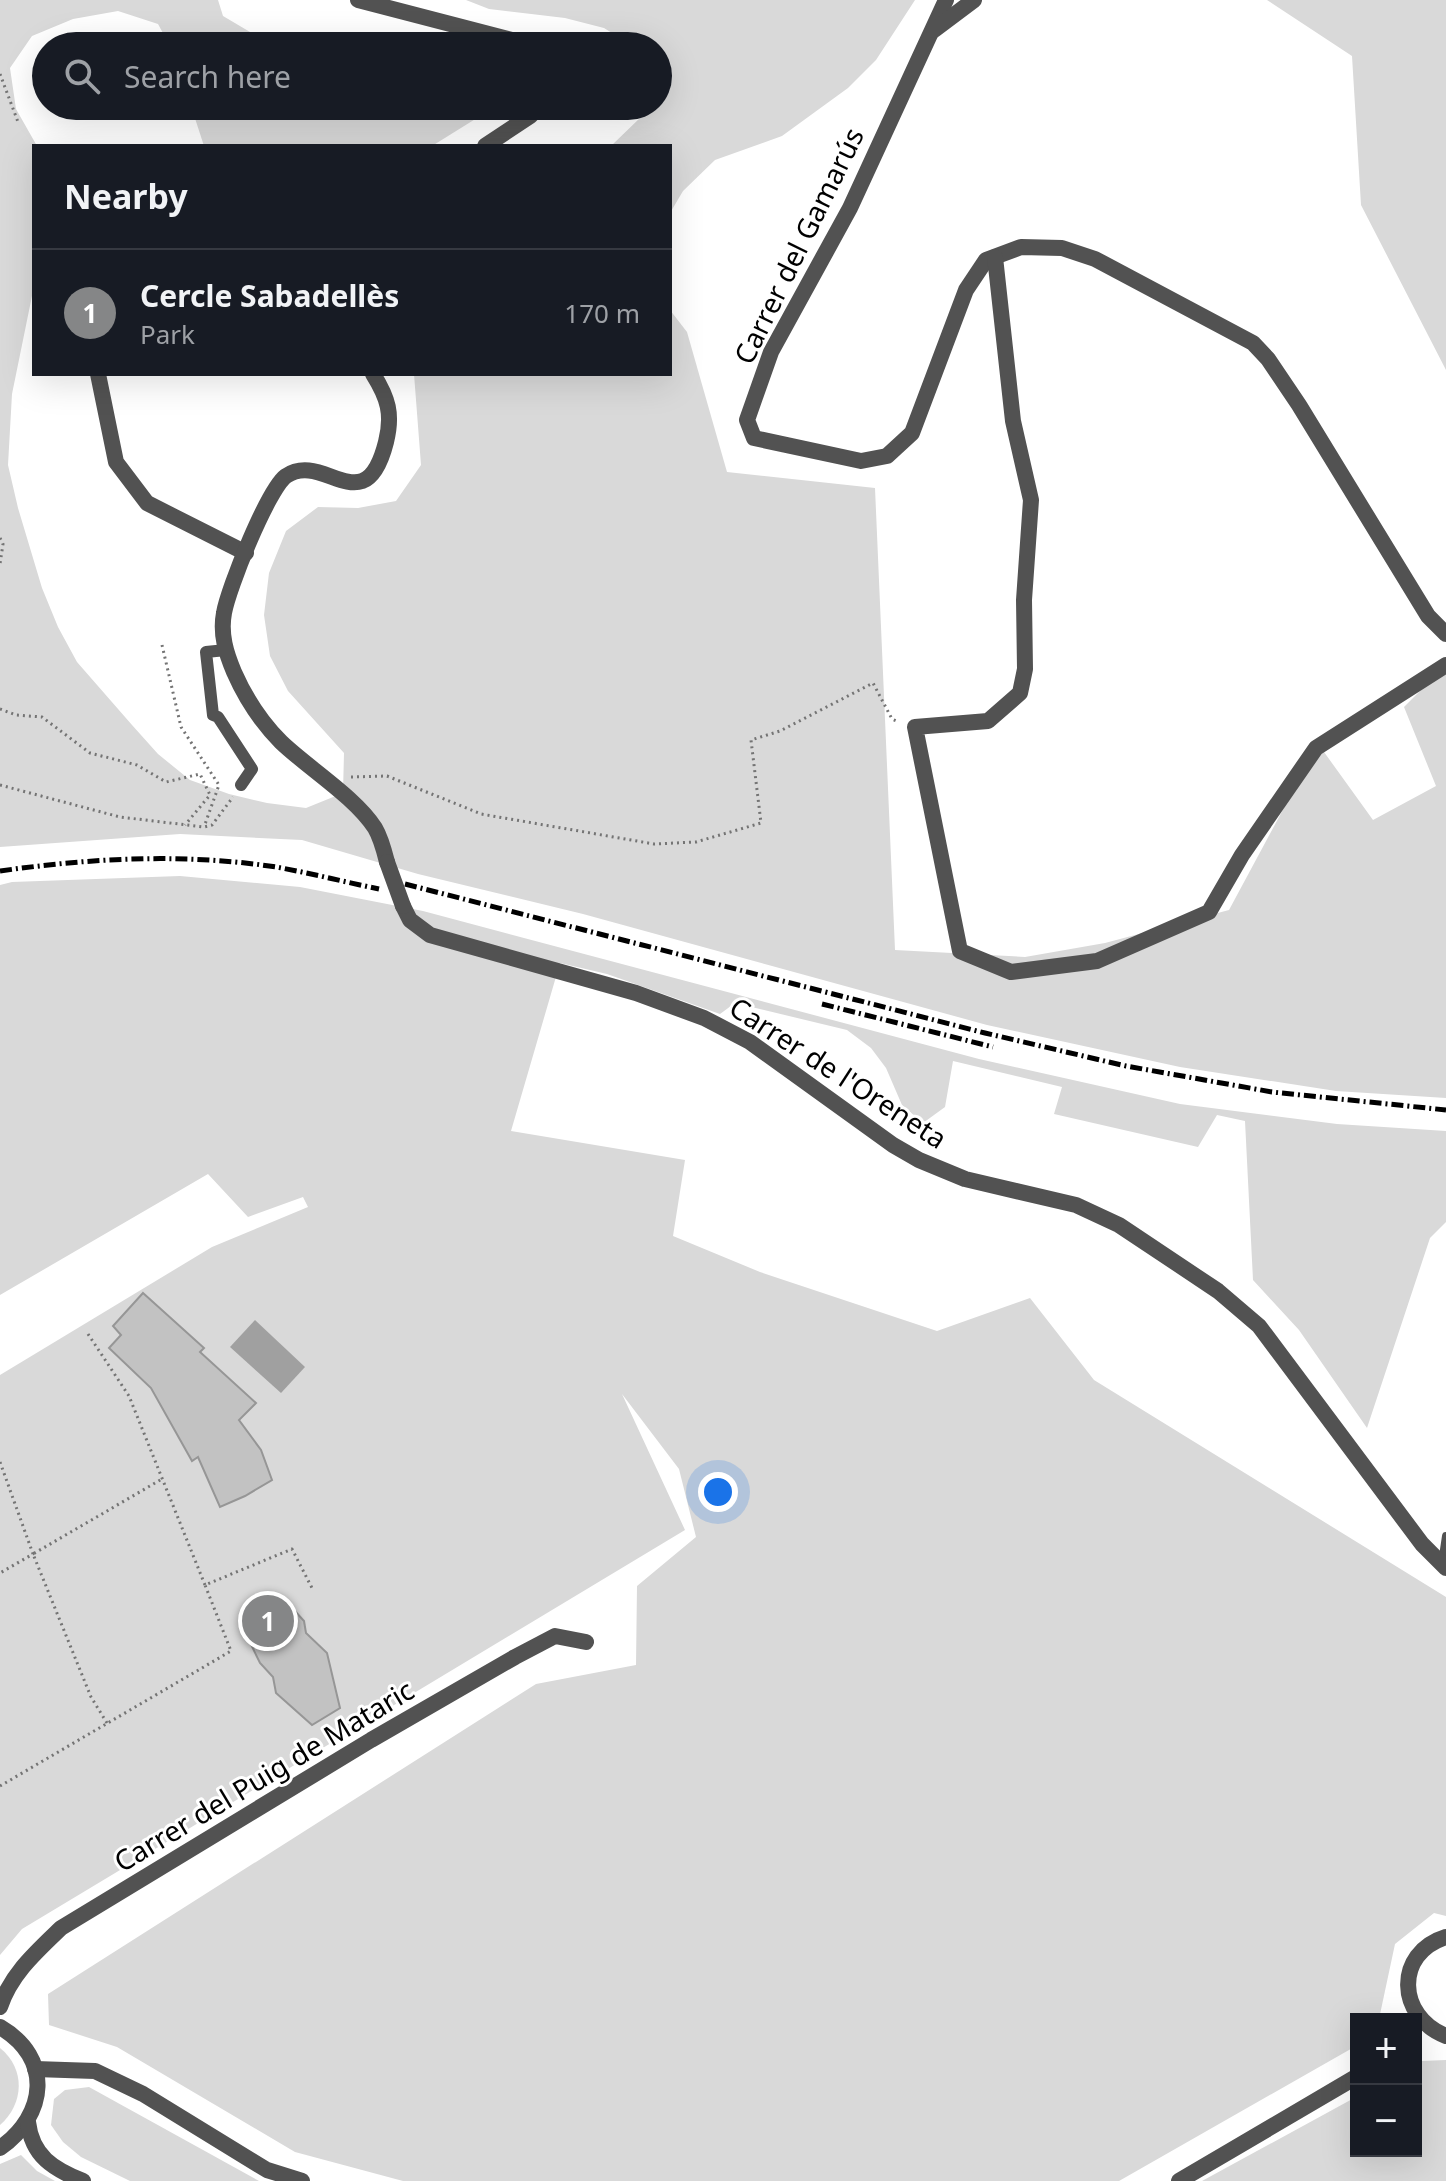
<!DOCTYPE html>
<meta charset="utf-8">
<style>
:root{--surface:#171b24;--page:#20242c;--text:#f1f3f6;--muted:#9ea1a6;--line:#363941;--accent:#858687}
body{margin:0;font-family:"Noto Sans",sans-serif;background:var(--page);color:var(--text)}
.controls{position:absolute;right:24px;bottom:24px;display:grid;overflow:hidden;border-radius:0px;box-shadow:0 8px 32px #0002}
.controls button{width:72px;height:72px;display:grid;place-items:center;padding:0;border:0;border-bottom:2px solid var(--line);background:var(--surface);color:var(--text);font:40px sans-serif}
.you{position:absolute;left:718px;top:1492px;width:28px;height:28px;margin:-20px;border:6px solid #fff;border-radius:50%;background:#1a73e8;box-shadow:0 0 0 12px #1a73e833}
.badge{display:grid;place-items:center;width:52px;height:52px;border-radius:50%;background:var(--accent);color:#fff;font-size:26px;font-weight:700}
.pin{position:absolute;translate:-50% -50%;border:4px solid #fff;box-shadow:0 2px 8px #0006}
.list{margin:0;padding:0;list-style:none}
h2{display:flex;justify-content:space-between;align-items:center;height:104px;margin:0;padding:0 32px;font-size:34px}
h2 small{font-size:26px;font-weight:400;color:var(--muted)}
.list li{display:grid;grid-template-columns:52px 1fr auto;gap:24px;align-items:center;box-sizing:border-box;height:128px;padding:0 32px;border-top:2px solid var(--line)}
.list b{display:block;font-size:30px;white-space:nowrap}
.list p{margin:0;font-size:26px;white-space:nowrap;color:var(--muted)}
.list em{font-size:26px;font-style:normal;color:var(--muted)}
.icon{flex:none;width:44px;height:44px;fill:none;stroke:currentColor;stroke-width:2;stroke-linecap:round;stroke-linejoin:round}
.map{position:relative;flex:none;width:1446px;height:2181px;overflow:hidden}
.search{position:absolute;background:var(--surface);box-shadow:0 8px 32px #0002;left:32px;top:32px;width:640px;height:88px;display:flex;align-items:center;gap:20px;box-sizing:border-box;padding:0 28px;border-radius:44px;color:var(--muted);font-size:30px}
.panel{position:absolute;background:var(--surface);box-shadow:0 8px 32px #0002;left:32px;top:144px;width:640px;height:232px;border-radius:0px}
.map>svg:first-child{display:block}
.green{fill:#d9d9d9}
.water{fill:#a0a0a0}
.building{fill:#c2c2c2;stroke:#969696;stroke-width:2}
.lines{fill:none;stroke-linecap:round;stroke-linejoin:round}
.path{stroke:#747474;stroke-width:3;stroke-dasharray:2 4;stroke-linecap:butt}
.service{stroke:#525252;stroke-width:8}
.pedestrian{stroke:#525252;stroke-width:12}
.minor{stroke:#525252;stroke-width:16}
.tertiary{stroke:#525252;stroke-width:16}
.rail{stroke:#000;stroke-width:5;stroke-dasharray:12 4 2 4;stroke-linecap:butt}
.minor-bridge{stroke:#525252;stroke-width:16}
.labels{text-anchor:middle;stroke-width:6;stroke-linejoin:round;paint-order:stroke}
.street-label{font-size:28px;fill:#000;stroke:#fff}
</style>
<div class="map">
<svg width="1446" height="2181" viewBox="0 0 1446 2181">
<rect width="100%" height="100%" fill="#fff"/>
<!-- green -->
<g class="green">
<polygon points="0,0 218,0 223,16 257,36 344,35 389,38 433,46 170,46 158,24 118,11 73,19 32,36 10,68 16,109 37,146 34,146 34,286 12,394 8,465 18,508 42,588 58,627 77,662 132,725 158,754 190,780 229,794 267,803 306,808 343,793 344,753 288,691 270,656 264,615 269,573 286,531 318,507 358,508 396,501 421,465 414,374 670,374 670,310 687,332 727,472 875,488 895,950 1025,957 1105,943 1229,910 1316,748 1324,752 1373,820 1436,786 1404,707 1446,665 1446,1098 1336,1091 1180,1067 987,1025 583,914 418,874 302,840 180,834 0,847"/>
<polygon points="466,0 915,0 876,60 848,88 782,136 715,160 683,191 670,213 670,146 611,146 642,116 648,106 658,106 658,87 662,80 658,75 658,46 633,46 604,28 565,18 489,9"/>
<polygon points="1267,0 1446,0 1446,370 1361,205 1352,56"/>
<polygon points="191,106 488,106 485,113 432,146 204,146"/>
<polygon points="180,876 300,887 423,911 979,1059 1180,1104 1337,1124 1446,1131 1446,1222 1430,1238 1367,1428 1299,1330 1253,1280 1245,1121 1217,1115 1198,1147 1054,1114 1062,1087 953,1061 945,1107 923,1123 902,1105 886,1068 871,1048 847,1030 735,1003 720,1014 607,974 560,963 511,1131 685,1160 673,1236 760,1272 937,1331 1030,1298 1094,1380 1446,1597 1446,1916 1434,1913 1395,1944 1379,2019 1356,2019 1356,2046 1119,2181 403,2181 295,2152 117,2047 49,2025 48,1994 536,1684 636,1665 637,1586 696,1537 679,1469 622,1394 685,1530 22,1929 0,1955 0,1375 212,1247 308,1207 303,1197 248,1217 208,1174 0,1295 0,885 12,882"/>
<path d="M0,2048c26,21 24,56 0,77z"/>
<polygon points="1446,2060 1446,2181 1202,2181 1356,2097 1356,2151 1416,2151 1416,2064 1422,2061"/>
<polygon points="89,2087 259,2181 130,2181 81,2157 63,2142 51,2125 54,2099 65,2090"/>
<polygon points="21,2155 37,2171 55,2181 0,2181 0,2164"/>
</g>
<!-- water -->
<polygon class="water" points="255,1320 305,1367 281,1393 230,1347"/>
<!-- building -->
<g class="building">
<polygon points="143,1293 204,1348 200,1352 256,1403 239,1420 261,1450 272,1480 245,1496 220,1507 198,1457 192,1461 151,1388 109,1348 121,1335 113,1326"/>
<polygon points="284,1599 304,1621 306,1633 327,1653 340,1708 312,1725 276,1693 273,1677 260,1663 240,1622"/>
</g>
<g class="lines">
<!-- path -->
<g class="path">
<polyline points="0,74 18,122"/>
<polyline points="0,538 3,544 0,564"/>
<polyline points="162,645 181,727 219,785 204,827"/>
<polyline points="0,709 16,715 42,717 90,753 137,765 166,782 200,774 210,795 185,825"/>
<polyline points="351,777 387,776 481,814 654,844 696,842 761,823 751,740 780,731 873,683 892,719 899,722"/>
<polyline points="0,785 120,817 204,827 212,825 233,797"/>
<polyline points="88,1334 129,1396 205,1585"/>
<polyline points="0,1462 33,1554 0,1573"/>
<polyline points="107,1723 91,1697 33,1554 162,1479"/>
<polyline points="0,1786 231,1651 205,1585 292,1549 312,1588"/>
</g>
<!-- service -->
<polyline class="service" points="1442,1563 1446,1536"/>
<!-- pedestrian -->
<polyline class="pedestrian" points="226,650 206,652 213,715 218,717 252,769 241,785"/>
<!-- minor -->
<g class="minor">
<polyline points="358,0 535,46"/>
<polyline points="946,0 850,208 771,352 747,420 754,438 861,461 887,456 912,433 966,290 986,260 1021,247 1062,248 1095,259 1253,343 1268,359 1299,405 1428,616 1446,634"/>
<polyline points="934,30 974,0"/>
<polyline points="485,146 530,116 540,106"/>
<polyline points="995,257 1013,421 1031,500 1024,600 1025,669 1020,693 988,721 915,727 960,951 1011,972 1097,961 1209,912 1242,855 1316,748 1446,665"/>
<polyline points="98,374 116,462 147,503 246,553"/>
<path d="M373,374c15,24 20,40 13,68 -21,83 -62,8 -100,34 -18,13 -58,113 -62,137 -4,21 2,40 10,59 11,25 28,51 47,70 27,26 74,55 94,86 6,10 9,22 12,34"/>
<polyline points="403,906 410,920 430,935 636,993 704,1018 750,1042 893,1145 919,1160 965,1179 1076,1205 1119,1225 1218,1291 1259,1326 1422,1544 1446,1568"/>
<path d="M1446,1937c-52,16 -49,80 0,99"/>
<path d="M0,2007c11,-33 36,-55 61,-79l310,-188 144,-83 40,-21 31,6"/>
<polyline points="35,2069 95,2071 143,2094 267,2170 302,2181"/>
<polyline points="1179,2181 1356,2077"/>
</g>
<!-- tertiary -->
<g class="tertiary">
<path d="M0,2027c53,31 47,88 0,121"/>
<path d="M28,2122c4,34 25,47 55,59"/>
</g>
<!-- rail -->
<g class="rail">
<path d="M0,871c92,-13 184,-18 276,-4 34,6 69,15 103,22"/>
<polyline points="405,884 985,1033 1126,1066 1272,1092 1446,1110"/>
<polyline points="822,1004 993,1047"/>
</g>
<!-- minor-bridge -->
<polyline class="minor-bridge" points="387,862 403,906"/>
</g>
<g class="labels">
<!-- street labels -->
<g class="street-label">
<text transform="translate(799 246) rotate(-64)" y="10">Carrer del Gamarús</text>
<text transform="translate(838 1073) rotate(33)" y="10">Carrer de l'Oreneta</text>
<text transform="translate(264 1776) rotate(-31)" y="10">Carrer del Puig de Mataric</text>
</g>
</g>
</svg>
<div class="controls">
<button>+</button>
<button>−</button>
</div>
<div class="you"></div>
<div class="pin badge" style="left:268px;top:1621px">1</div>
<div class="search"><svg class="icon" aria-label="search" viewBox="0 0 24 24"><circle cx="10" cy="10" r="6"/><path d="M15 15l6 6"/></svg>Search here</div>
<section class="panel">
<h2>Nearby<small></small></h2>
<ul class="list">
<li><span class="badge">1</span><div><b>Cercle Sabadellès</b><p>Park</p></div><em>170 m</em></li>
</ul>
</section>
</div>
